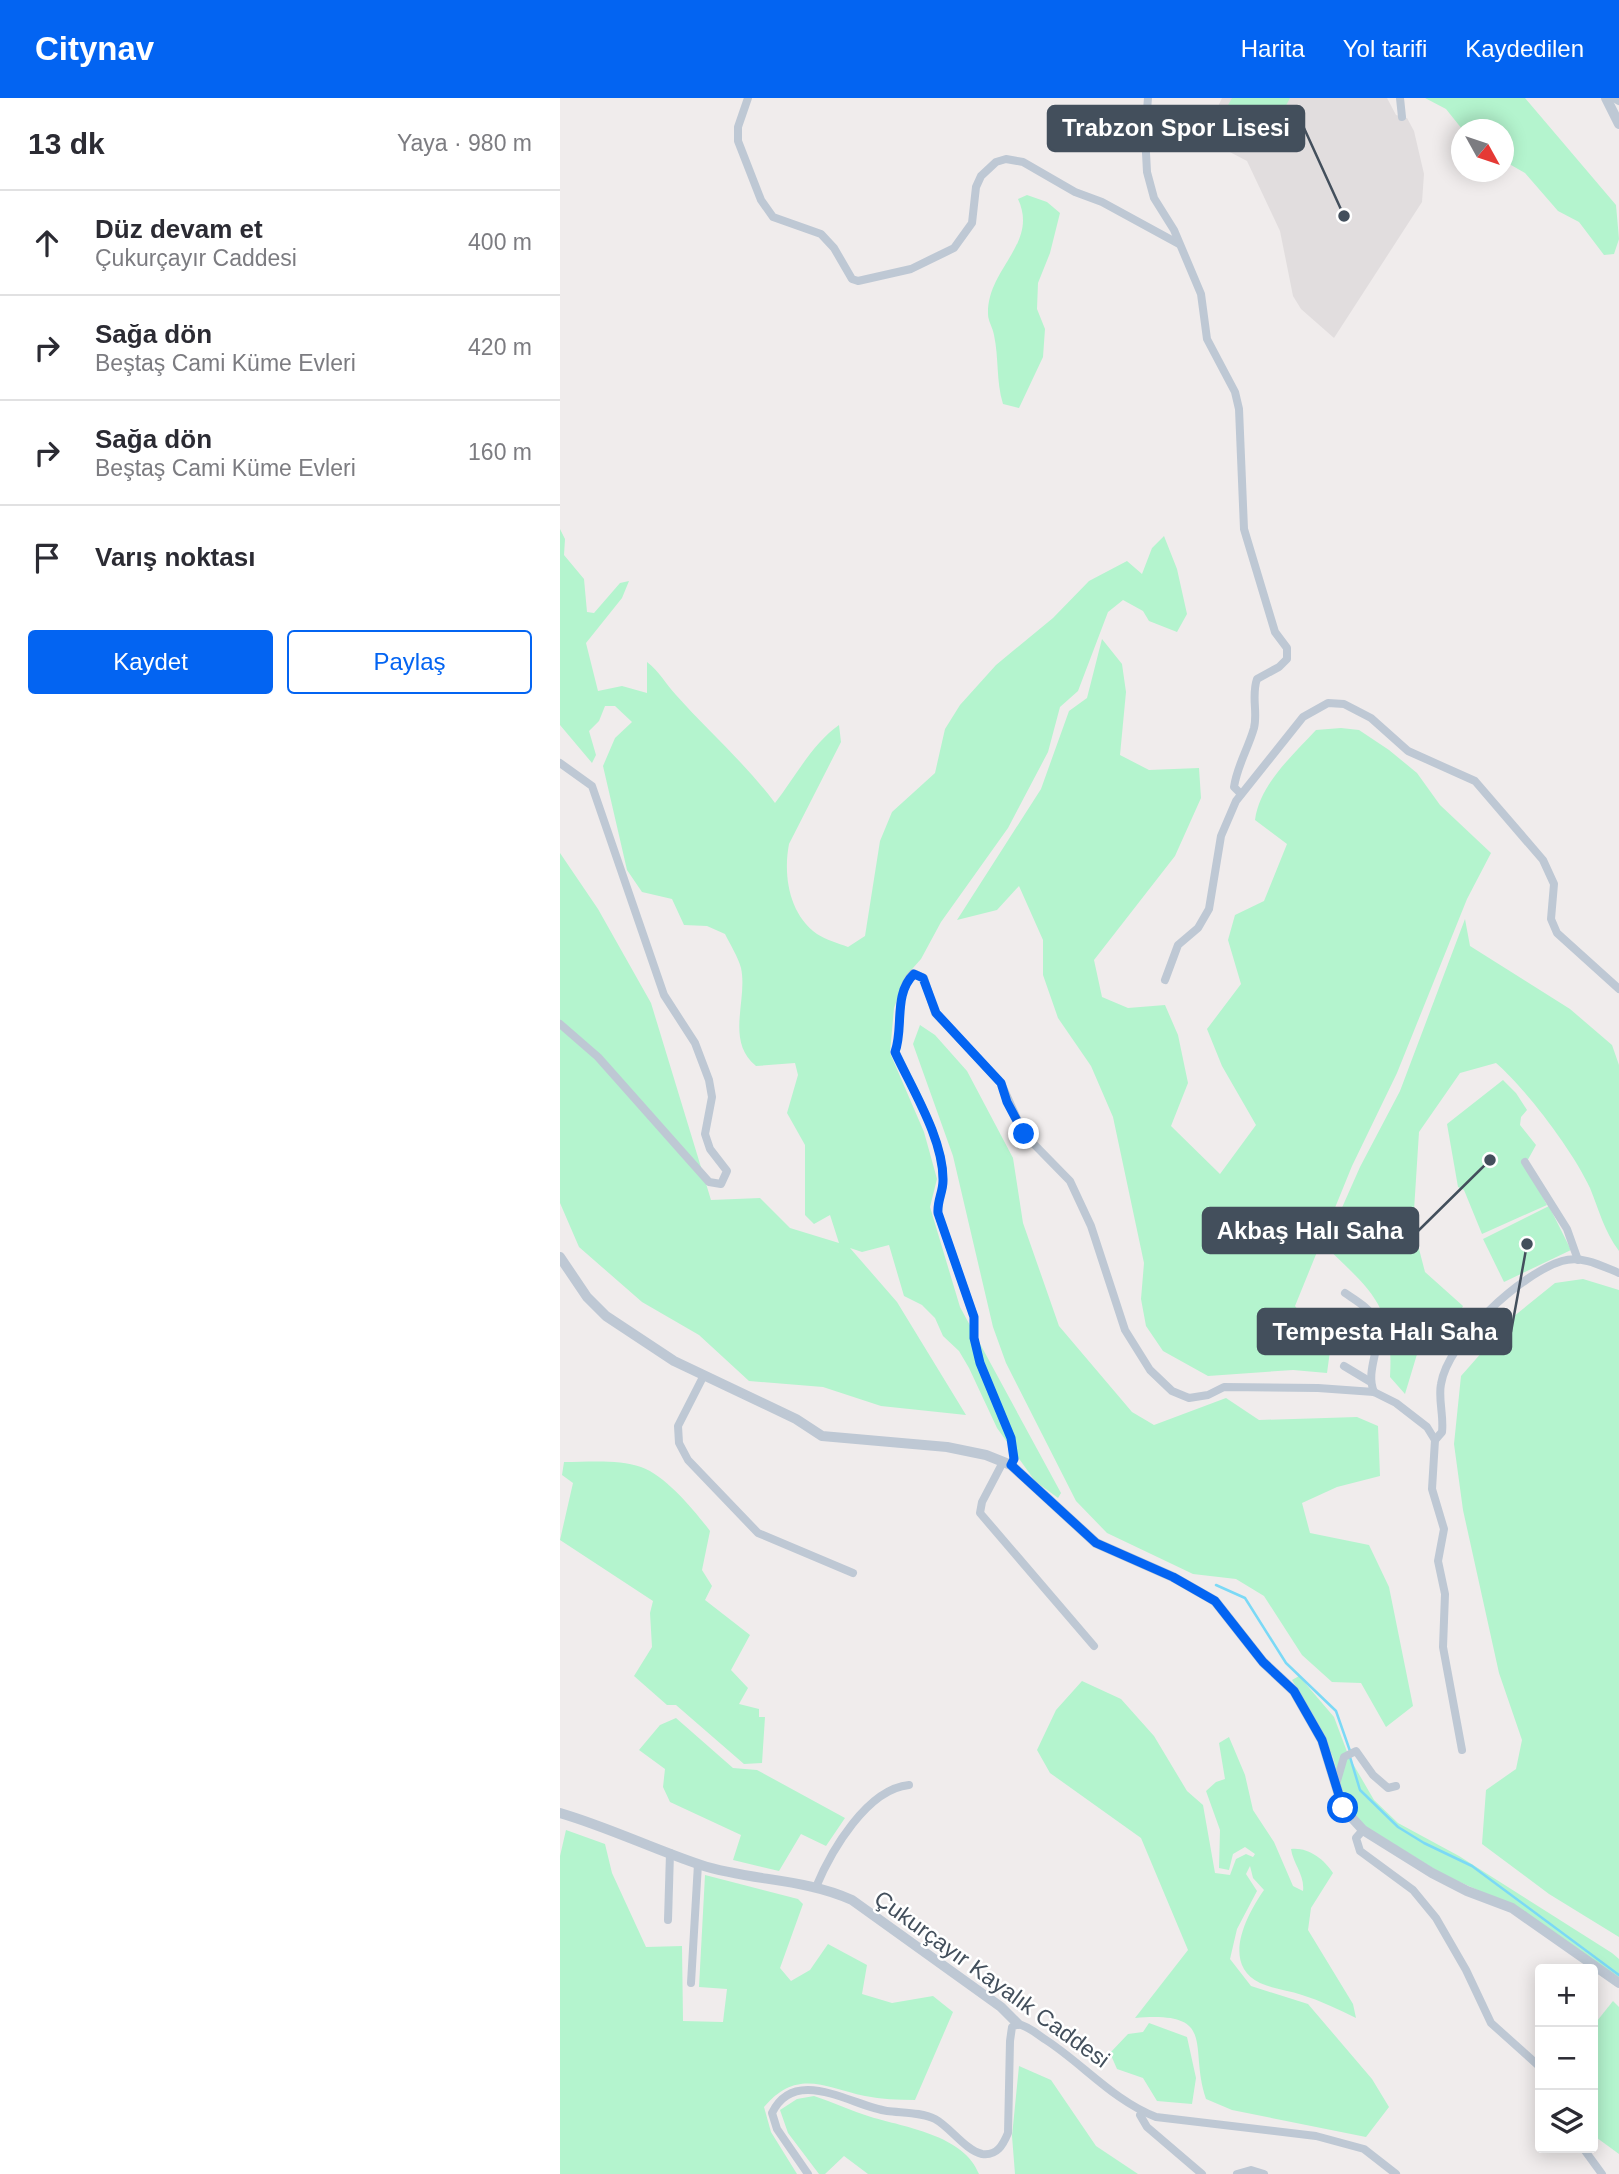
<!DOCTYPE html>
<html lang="tr">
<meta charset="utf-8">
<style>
:root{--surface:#fff;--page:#f2f2f3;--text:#2b2b33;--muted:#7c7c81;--line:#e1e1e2;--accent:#0364f2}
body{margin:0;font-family:Helvetica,sans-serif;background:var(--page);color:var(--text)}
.controls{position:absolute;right:21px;bottom:21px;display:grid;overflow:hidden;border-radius:7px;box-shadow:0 4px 18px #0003}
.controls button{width:63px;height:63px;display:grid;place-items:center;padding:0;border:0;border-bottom:2px solid var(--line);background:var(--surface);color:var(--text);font:35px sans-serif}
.compass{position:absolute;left:891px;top:21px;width:63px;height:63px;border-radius:50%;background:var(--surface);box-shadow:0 4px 18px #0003;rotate:130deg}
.stop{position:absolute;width:21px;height:21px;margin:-16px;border:5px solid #0364f2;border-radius:50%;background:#fff}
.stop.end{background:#0364f2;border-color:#fff;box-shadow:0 2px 7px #0008}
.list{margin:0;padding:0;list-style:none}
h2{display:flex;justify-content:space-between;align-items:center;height:91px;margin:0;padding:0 28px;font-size:30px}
h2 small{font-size:23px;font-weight:400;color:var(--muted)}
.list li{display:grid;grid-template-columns:46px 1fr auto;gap:21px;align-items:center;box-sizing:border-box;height:105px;padding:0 28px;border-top:2px solid var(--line)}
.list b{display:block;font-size:26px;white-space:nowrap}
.list p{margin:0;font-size:23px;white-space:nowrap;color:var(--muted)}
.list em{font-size:23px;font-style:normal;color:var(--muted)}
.actions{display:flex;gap:14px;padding:21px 28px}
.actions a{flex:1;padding:16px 0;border:2px solid var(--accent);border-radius:7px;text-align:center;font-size:24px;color:var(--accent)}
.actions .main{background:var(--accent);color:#fff}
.icon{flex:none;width:38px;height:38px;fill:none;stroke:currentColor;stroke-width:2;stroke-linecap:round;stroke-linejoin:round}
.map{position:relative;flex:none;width:1059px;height:2076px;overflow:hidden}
header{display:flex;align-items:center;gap:42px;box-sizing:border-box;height:98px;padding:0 35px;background:var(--accent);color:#fff}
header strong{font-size:33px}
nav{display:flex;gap:38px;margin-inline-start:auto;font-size:24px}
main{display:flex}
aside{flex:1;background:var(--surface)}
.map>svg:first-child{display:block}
.education{fill:#e1ddde}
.green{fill:#b4f4ce}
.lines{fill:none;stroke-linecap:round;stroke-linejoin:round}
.stream{stroke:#7bd9f6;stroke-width:2.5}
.minor{stroke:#bec8d4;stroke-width:8}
.tertiary{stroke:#bec8d4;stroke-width:10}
.route{stroke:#0364f2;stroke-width:9}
.labels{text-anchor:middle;stroke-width:5;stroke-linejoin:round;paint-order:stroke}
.street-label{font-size:23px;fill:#434f5c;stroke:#fff}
.leader{fill:none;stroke:#434f5c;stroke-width:2.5}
.callout-dot{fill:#434f5c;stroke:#fff;stroke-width:2.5}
.callout{fill:#434f5c;stroke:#434f5c;stroke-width:2.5}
.callout-label{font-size:24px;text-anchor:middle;font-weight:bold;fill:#fff}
</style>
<header>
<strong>Citynav</strong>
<nav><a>Harita</a><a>Yol tarifi</a><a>Kaydedilen</a></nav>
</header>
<main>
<aside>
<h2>13 dk<small>Yaya · 980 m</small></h2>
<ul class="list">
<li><svg class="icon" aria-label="ahead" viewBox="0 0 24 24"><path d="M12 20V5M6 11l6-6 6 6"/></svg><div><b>Düz devam et</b><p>Çukurçayır Caddesi</p></div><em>400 m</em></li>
<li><svg class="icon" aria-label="right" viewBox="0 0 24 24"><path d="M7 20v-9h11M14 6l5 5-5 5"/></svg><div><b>Sağa dön</b><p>Beştaş Cami Küme Evleri</p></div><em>420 m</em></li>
<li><svg class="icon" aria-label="right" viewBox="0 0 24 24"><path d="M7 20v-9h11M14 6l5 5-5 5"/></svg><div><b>Sağa dön</b><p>Beştaş Cami Küme Evleri</p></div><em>160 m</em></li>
<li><svg class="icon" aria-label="arrive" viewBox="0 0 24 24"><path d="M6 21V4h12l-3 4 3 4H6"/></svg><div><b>Varış noktası</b></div></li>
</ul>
<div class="actions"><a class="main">Kaydet</a><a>Paylaş</a></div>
</aside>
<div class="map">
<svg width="1059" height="2076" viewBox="0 0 1059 2076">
<rect width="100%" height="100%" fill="#f0ecec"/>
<!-- education -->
<polygon class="education" points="662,0 827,0 836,17 847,20 854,33 864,76 862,104 774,240 741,211 733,198 720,133 687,63 643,40"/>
<!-- green -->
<g class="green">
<polygon points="672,0 730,0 702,52 657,27"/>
<polygon points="865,0 965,0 1056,107 1059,141 1054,156 1044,157 1019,124 998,113 965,75 944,63 944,32 902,31 886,11"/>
<path d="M467,97l20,7 13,11 -10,40 -12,30 -1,26 8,20 -2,28 -24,51 -16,-4c-7,-23 -4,-46 -9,-69 -1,-7 -6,-14 -6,-21 -1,-46 51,-70 30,-115z"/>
<path d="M0,431l5,10 -1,16 20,24 3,33 7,1 26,-30 9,-2 -7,17 -36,45 12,48 24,-5 25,7v-31c13,10 18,21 29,33 32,36 69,68 99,108 21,-27 37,-59 64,-78l2,17 -52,102c-6,31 0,70 28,90 9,6 21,9 31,13l17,-11 15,-95 12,-29 43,-39 10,-44 15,-24 36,-40 57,-47 36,-37 38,-20 15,13 10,-26 12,-12 13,33 10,45 -10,18 -28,-11 -6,-10 -20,-11 -15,12 -30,79 -18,16 -12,45 -40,76 -67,94 -20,37 -16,18 -11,31 -4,45 34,79 13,47 -7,28 30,100 101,186 -3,5 -23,-17 -38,-53 -28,-60 -10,-17 -16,-15 -8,-18 -13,-13 -18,-9 -15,-51 -27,7 -12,-4 47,54 69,113 -85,-9 -58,-19 -74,-6 -50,-46 -57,-33 -63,-55 -19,-44v-350l38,56 53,94 60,197 49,-2 30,30 49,15 -9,-28 -16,9 -9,-9v-70l-18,-32 11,-38 -3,-12 -39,3c-31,-25 -8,-66 -15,-98 -3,-11 -11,-24 -16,-34l-18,-8 -23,-1 -12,-26 -30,-7 -15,-22 -24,-104 12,-28 17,-16 -17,-16h-10l-6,15 -10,10 7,24 -4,8 -32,-38z"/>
<path d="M542,541l20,25 4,28 -6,63 29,15 50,-2 2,30 -26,58 -81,104 8,37 26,11 37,-3 13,30 10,48 -17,43 49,48 36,-49 -34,-59 -15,-37 34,-45 -13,-44 7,-25 29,-14 23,-57 -32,-24c5,-36 37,-64 61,-90l25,-2 18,2 30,20 28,23 23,32 51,48 -24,46 -70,174 -45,93 -57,140 35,45 -3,22 -34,-3 -85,6 -45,-25 -17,-25 -5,-27 3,-36 -31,-146 -22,-51 -33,-48 -15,-43v-35l-24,-54 -22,24 -40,10 84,-131 28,-78 18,-13z"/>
<path d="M905,821l5,27 100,63 42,36 7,20v186c-15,-20 -20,-41 -29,-63 -17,-37 -64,-99 -94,-125l-36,10 -41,59 -6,94 12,46 38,34 -21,44 -21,-9 -16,53 -15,-17c4,-70 -17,-85 -65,-131l35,-79 40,-76z"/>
<polygon points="360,927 375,937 407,973 453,1060 463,1125 499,1228 572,1314 594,1327 666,1300 699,1322 797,1319 818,1328 820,1378 777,1389 742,1405 750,1435 809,1447 829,1489 853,1608 826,1629 801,1585 772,1584 742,1557 704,1498 676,1481 633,1476 547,1435 516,1403 446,1265 433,1229 393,1058 353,946"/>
<polygon points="943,982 956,995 967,1012 961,1019 960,1027 976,1047 965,1067 987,1107 922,1136 904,1092 898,1089 887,1026"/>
<polygon points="989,1108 1011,1152 944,1184 923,1141"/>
<polygon points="1023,1181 1059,1192 1059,1839 989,1796 922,1746 926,1692 956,1671 962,1642 939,1575 903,1412 894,1346 901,1278 953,1219 995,1185"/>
<path d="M4,1364c25,0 54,-3 77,5 24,8 54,44 69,64l-8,39 10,16 -7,14 45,35 -19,35 17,18 -9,16 20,5v8h6l-3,46 -18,1 -68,-59h-9l-33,-29 18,-29 -2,-34 3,-12 -93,-61 13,-57 -11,-8z"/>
<polygon points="739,1578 774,1619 789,1659 814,1702 838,1725 899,1758 1052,1855 1059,1861 1059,1881 958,1810 884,1777 803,1727 785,1703 773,1659 759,1628 732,1582"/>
<path d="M522,1583l39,18 33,37 33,55 16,14 12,68 15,2 6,-16 10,-5 7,3 2,-3 -10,-7 -12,7 -4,16 -10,-2 1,-38 -14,-39 10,-9 9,-3 -6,-36 10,-6 16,38 8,35 21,32 19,44 10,5c2,-16 -10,-27 -12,-42 17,-2 33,10 42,24l-22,35 -3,22 45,74 3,14c-18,-9 -35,-17 -54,-23 -14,-5 -29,-6 -42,-12 -39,-19 -14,-67 4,-93l-11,-12 -3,-12 -4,8 11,17 -20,38 -7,30 21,27 57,18 64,75 17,28 -23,30 -134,-27 -26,-11c-18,-53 13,-88 -71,-81l53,-68 -47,-112 -91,-65 -13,-23 19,-40z"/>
<polygon points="116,1620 173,1670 197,1672 285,1720 266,1748 241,1736 219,1773 173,1762 181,1737 110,1704 103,1689 105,1671 79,1652 100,1627"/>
<path d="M6,1732l39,14 7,29 34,74 36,-1 1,75 40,1 4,-33 -28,-2 6,-112 93,24 5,5 -23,64 11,13 19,-11 18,-26 39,21 -5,29 30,9 41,-7 20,16 -38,88c-17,0 -34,-1 -50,-4 -41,-9 -68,-28 -101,11l7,25 26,42h-237v-318z"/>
<polygon points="1053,1903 1059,1909 1059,2056 1033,2037 1033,1928"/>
<polygon points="589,1925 627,1939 636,1980 632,2006 597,2003 583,1980 557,1971 550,1955 568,1936 583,1934"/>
<polygon points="459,1968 491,1982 536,2048 578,2076 455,2076 452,2038"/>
<path d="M254,1998c19,6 37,15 57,21 33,10 93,18 108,57h-111l-24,-18 -19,18h-6l-31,-41 -8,-23 17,-11z"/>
</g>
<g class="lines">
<!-- stream -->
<g class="stream">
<polyline points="656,1487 685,1500 726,1565 776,1613 790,1653"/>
<polyline points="790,1659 800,1692 838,1729 864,1745 912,1768 1059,1877"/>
</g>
<!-- minor -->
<g class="minor">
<polyline points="188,0 178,29 178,43 201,102 213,119 261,136 274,150 292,181 298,183 351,171 394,150 412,125 416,89 421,78 436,64 446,61 463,64 515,94 542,104 619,146"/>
<path d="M588,0l-3,36 2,38 7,26 20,32 27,64 6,45 28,53 4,17 5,120 31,103 12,16v11l-8,8 -22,12c-6,17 1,33 -3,49 -6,21 -17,38 -20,59l7,7"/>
<polyline points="840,0 842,19"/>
<polyline points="1054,0 1059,3"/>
<polyline points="605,882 618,847 638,830 649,811 661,738 676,703 743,619 768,605 784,606 811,620 848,653 915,683 983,762 994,786 991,821 997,835 1059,891"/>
<polyline points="0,926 38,959 149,1084 161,1086 167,1073 150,1051 145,1036 152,999 149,982 135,945 104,897 32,688 0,665"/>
<polyline points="965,1064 1007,1131 1018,1162"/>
<path d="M785,1195c10,7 25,15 30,27 10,23 -11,49 -1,72"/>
<polyline points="784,1268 809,1283"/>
<polyline points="143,1279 118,1328 119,1345 128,1362 198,1435 293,1475"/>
<path d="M875,1342l7,-8c2,-16 -4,-33 -1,-48 7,-44 81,-111 121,-123 20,-6 40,5 57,12"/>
<polyline points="443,1364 422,1404 420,1415 534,1548"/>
<path d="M451,1367l3,-6 -3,-21 -31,-75 -6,-25v-21l-36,-104c-1,-12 5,-21 5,-32 1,-41 -31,-93 -48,-129 9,-24 -2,-58 18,-79l11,5 11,35 66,70 23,51 46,47 21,45 34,104 25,40 22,21 17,7 19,-3 16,-8 94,1 56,4 22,11 31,24 8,13 -3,49 12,40 -6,32 7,33 -2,53 19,103"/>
<polyline points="777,1683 784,1659 796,1653 813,1677 828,1690 836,1688"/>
<polyline points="803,1732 796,1740 800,1753 853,1792 876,1820 906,1872 931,1925 980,1969"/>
<path d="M256,1789c15,-36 51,-98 93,-102"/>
<polyline points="108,1822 110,1755"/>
<polyline points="131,1885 138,1766"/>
<polyline points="583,2014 580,2017 587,2029 642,2076"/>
<polyline points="1023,2050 1042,2076"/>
<path d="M248,2076l-31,-45 -5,-16c23,-48 80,-7 115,-2 15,2 34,1 48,8 15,8 30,31 47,35 15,2 21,-9 26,-21l2,-92 2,-14 6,-3c10,2 19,10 28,16 37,24 68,61 110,77l160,19 48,13 32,25"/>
<polyline points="677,2076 691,2072 704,2076"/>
</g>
<!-- tertiary -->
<g class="tertiary">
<polyline points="1046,0 1059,26"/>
<polyline points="0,1159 27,1199 46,1218 114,1263 236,1321 262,1338 387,1349 426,1357 451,1367 536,1445 613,1479 655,1503 703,1564 734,1593 762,1642 783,1710 803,1732 872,1775 907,1793 952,1810 1059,1885"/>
<path d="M0,1715c48,14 93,36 141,52 49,16 103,13 151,35l149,107 17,17"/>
</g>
</g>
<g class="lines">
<!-- route -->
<path class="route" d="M464,1036l-17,-32 -6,-19 -65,-70 -13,-35 -9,-4c-21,20 -10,54 -19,78 17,37 49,88 48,129 0,11 -6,20 -5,32l36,104v21l6,25 31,75 3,21 -3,6 85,78 77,34 42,24 48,61 31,29 28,49 21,68"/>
</g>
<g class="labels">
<!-- street labels -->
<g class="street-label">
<text transform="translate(432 1881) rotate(36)" y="8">Çukurçayır Kayalık Caddesi</text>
</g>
</g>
<!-- callouts -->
<path class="leader" d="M784 118L744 30M930 1062L858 1133M967 1146L951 1234"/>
<g class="callout-dot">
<circle cx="784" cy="118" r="7"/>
<circle cx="930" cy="1062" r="7"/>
<circle cx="967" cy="1146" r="7"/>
</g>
<g class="callout">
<rect x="488" y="8" width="256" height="45" rx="7"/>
<rect x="643" y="1110" width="215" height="45" rx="7"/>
<rect x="698" y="1211" width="253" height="45" rx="7"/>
</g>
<g class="callout-label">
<text x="616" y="38">Trabzon Spor Lisesi</text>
<text x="750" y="1141">Akbaş Halı Saha</text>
<text x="825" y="1242">Tempesta Halı Saha</text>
</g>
</svg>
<div class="controls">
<button>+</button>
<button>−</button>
<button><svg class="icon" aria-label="layers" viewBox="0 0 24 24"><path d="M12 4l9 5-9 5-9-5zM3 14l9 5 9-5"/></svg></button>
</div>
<svg class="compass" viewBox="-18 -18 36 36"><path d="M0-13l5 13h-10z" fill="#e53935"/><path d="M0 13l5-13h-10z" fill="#7c7c81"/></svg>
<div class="stop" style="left:783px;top:1710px"></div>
<div class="stop end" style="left:464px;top:1036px"></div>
</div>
</main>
